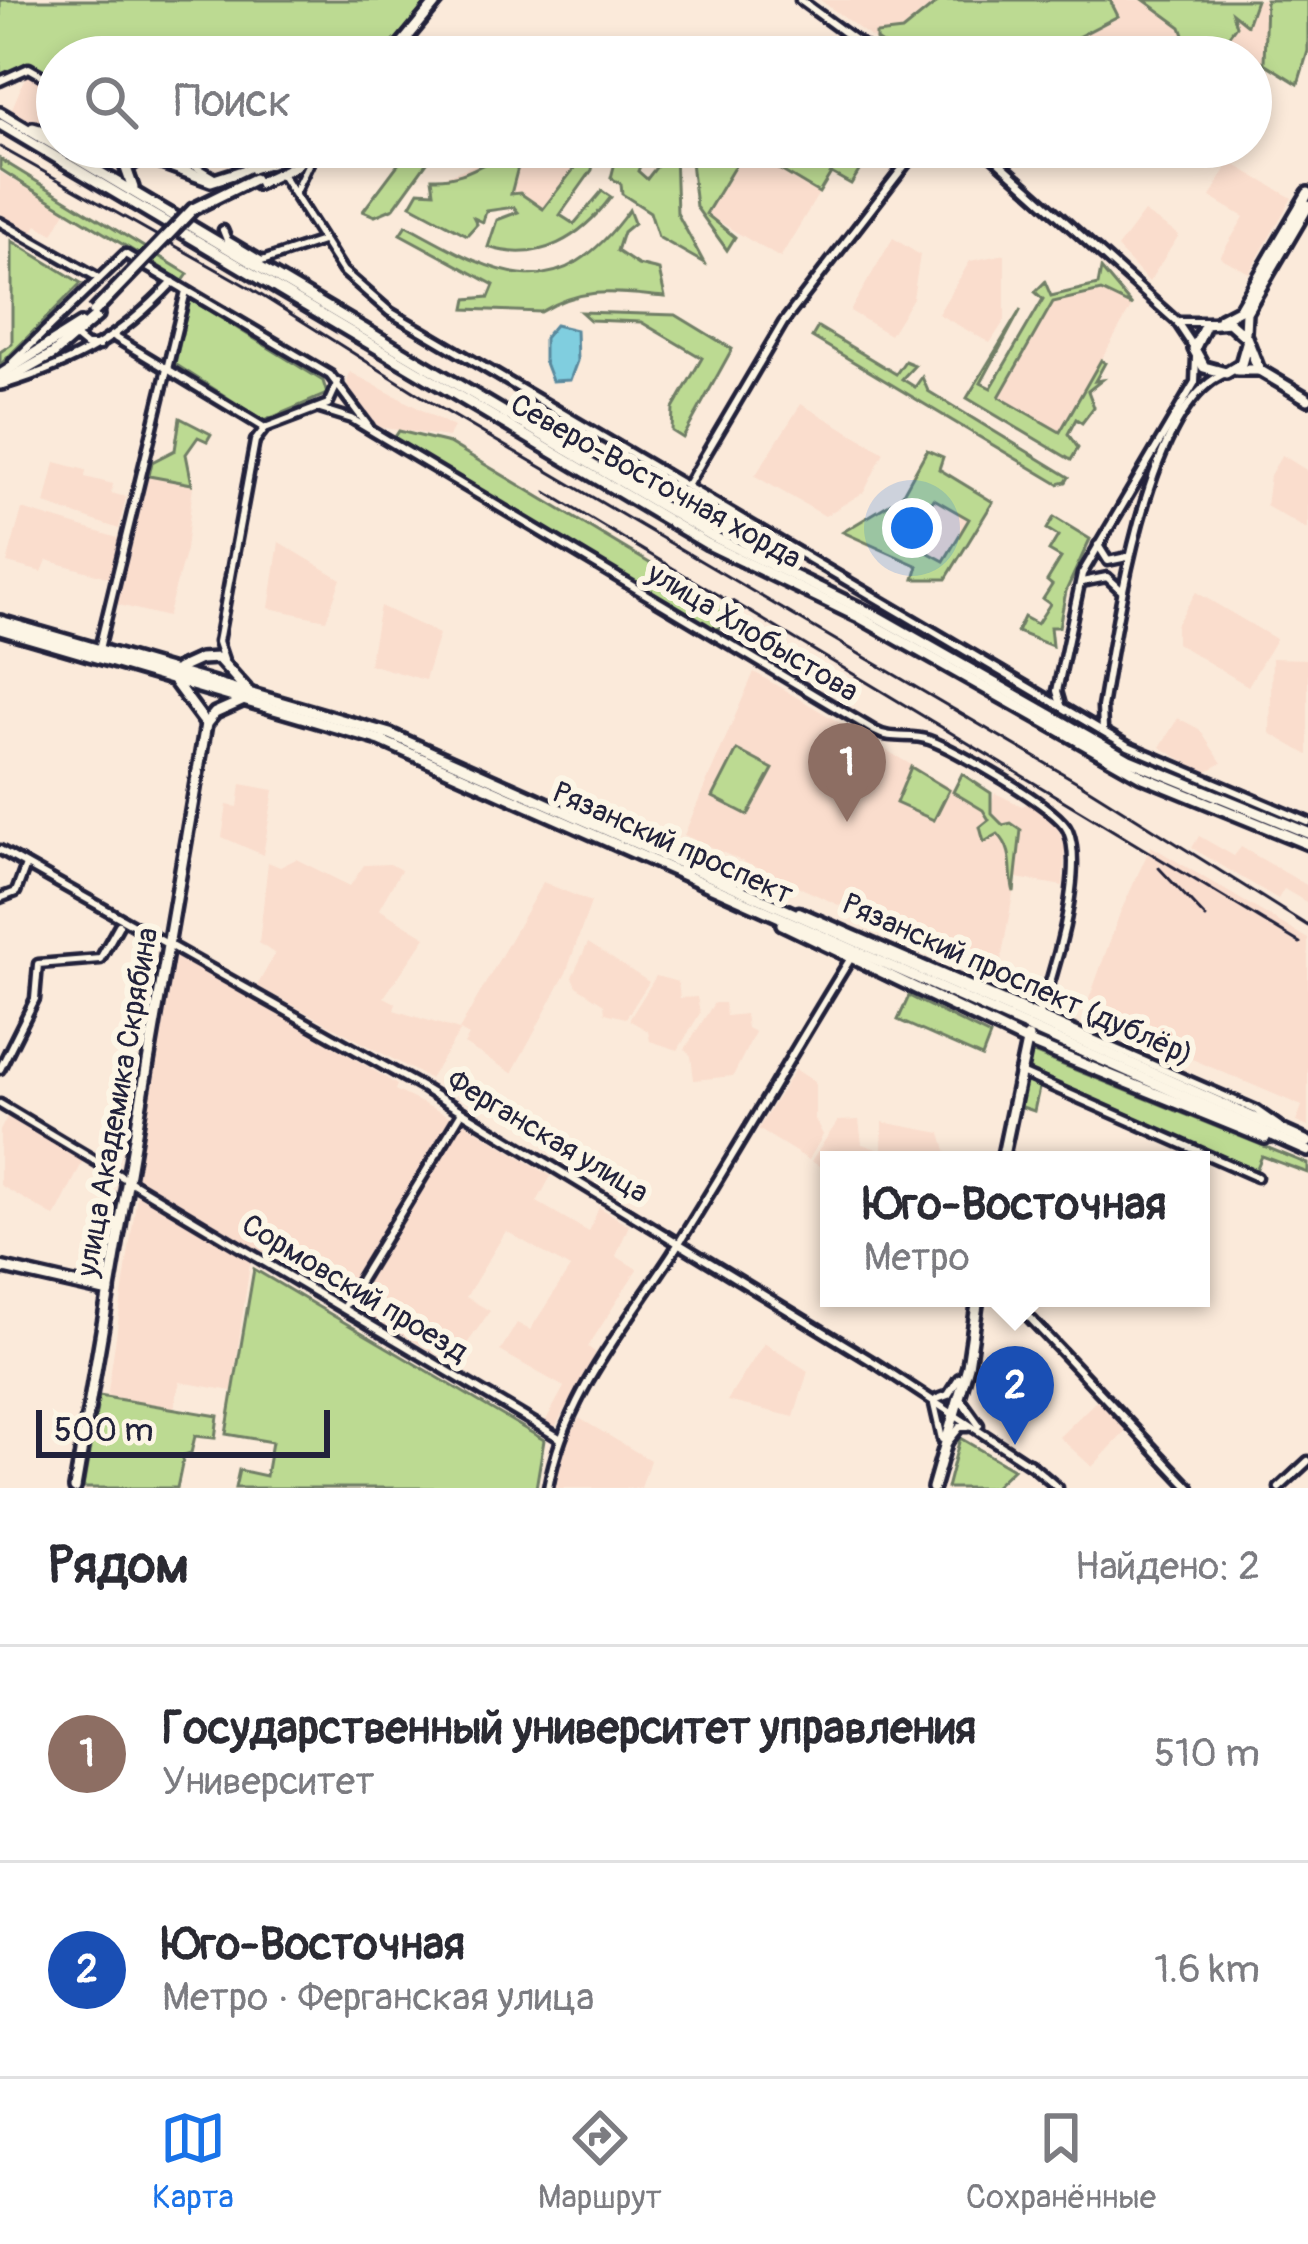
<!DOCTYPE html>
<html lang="ru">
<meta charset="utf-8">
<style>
:root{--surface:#fff;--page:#f2f2f3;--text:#2b2b33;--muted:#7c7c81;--line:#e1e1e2;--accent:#1a73e8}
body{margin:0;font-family:Pangolin,sans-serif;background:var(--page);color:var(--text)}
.scale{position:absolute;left:36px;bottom:30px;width:294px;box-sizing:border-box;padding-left:12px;border:6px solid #22223b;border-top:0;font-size:33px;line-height:42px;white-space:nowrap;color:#22223b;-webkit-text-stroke:9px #fcf5e5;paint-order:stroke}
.you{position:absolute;left:912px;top:528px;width:42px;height:42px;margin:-30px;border:9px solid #fff;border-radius:50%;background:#1a73e8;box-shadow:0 0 0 18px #1a73e833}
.badge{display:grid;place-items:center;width:78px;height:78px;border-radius:50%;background:var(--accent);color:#fff;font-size:39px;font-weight:700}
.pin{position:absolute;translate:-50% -99px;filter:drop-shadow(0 3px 6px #0008)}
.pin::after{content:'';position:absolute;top:63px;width:42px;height:36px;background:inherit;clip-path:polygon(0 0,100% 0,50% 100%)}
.popup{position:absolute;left:820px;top:1151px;width:390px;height:156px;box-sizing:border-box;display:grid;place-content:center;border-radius:0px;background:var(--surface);filter:drop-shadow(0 3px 9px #0005);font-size:39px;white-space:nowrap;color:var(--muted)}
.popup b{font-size:45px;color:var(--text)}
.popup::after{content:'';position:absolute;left:50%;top:100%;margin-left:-24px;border:24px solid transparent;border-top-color:var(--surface)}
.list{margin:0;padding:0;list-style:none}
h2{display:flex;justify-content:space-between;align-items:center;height:156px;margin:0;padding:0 48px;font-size:51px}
h2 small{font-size:39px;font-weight:400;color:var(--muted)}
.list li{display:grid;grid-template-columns:78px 1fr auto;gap:36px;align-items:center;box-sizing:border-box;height:216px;padding:0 48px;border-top:3px solid var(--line)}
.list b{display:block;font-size:45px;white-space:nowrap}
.list p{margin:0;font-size:39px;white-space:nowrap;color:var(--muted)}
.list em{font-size:39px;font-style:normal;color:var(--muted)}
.icon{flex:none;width:66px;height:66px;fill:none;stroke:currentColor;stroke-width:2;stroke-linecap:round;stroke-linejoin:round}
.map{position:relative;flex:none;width:1308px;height:1488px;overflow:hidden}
.search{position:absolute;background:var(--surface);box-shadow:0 6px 18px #0003;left:36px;right:36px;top:36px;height:132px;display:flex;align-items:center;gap:30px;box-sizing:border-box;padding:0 42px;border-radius:66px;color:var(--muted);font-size:45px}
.sheet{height:588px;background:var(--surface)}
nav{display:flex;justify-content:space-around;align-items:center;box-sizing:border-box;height:168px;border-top:3px solid var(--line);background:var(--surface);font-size:33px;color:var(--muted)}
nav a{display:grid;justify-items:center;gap:6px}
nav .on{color:var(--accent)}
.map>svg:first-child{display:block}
.built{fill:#faddcd}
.green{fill:#bcda92;stroke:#6f7e66;stroke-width:3;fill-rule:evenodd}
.water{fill:#80cedf;stroke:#5a899d;stroke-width:3}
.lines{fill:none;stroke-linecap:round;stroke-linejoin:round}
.minor-casing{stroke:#22223b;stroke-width:15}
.major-casing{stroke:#22223b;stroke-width:18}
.minor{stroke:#fcf5e5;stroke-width:6}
.major{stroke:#fcf5e5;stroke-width:9}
.rail{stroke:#22223b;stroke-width:3}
.major-bridge-casing{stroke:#22223b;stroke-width:18;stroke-linecap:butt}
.major-bridge{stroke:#fcf5e5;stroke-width:9}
.labels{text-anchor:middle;stroke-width:12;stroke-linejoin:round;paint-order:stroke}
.street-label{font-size:30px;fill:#22223b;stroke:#fcf5e5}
</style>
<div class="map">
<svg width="1308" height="1488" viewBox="0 0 1308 1488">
<rect width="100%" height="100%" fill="#fbeada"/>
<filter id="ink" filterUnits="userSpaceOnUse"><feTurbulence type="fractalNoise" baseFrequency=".00833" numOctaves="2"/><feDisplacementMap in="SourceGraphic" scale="24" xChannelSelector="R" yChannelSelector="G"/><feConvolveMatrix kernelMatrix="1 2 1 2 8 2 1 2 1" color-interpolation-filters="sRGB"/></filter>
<g filter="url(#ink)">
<!-- built -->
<g class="built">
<polygon points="820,0 1266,0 1263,73 1251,96 1251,57 898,57"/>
<polygon points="28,71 57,88 57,132 10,113"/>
<polygon points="517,147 568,147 583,157 543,209 450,210 441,178"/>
<polygon points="745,149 819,193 780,258 706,214"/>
<polygon points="1230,162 1292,198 1249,273 1220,257 1244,217 1210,197"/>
<polygon points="0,172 66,211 53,234 37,225 32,233 0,215"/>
<polygon points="1144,212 1179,235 1149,282 1117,248"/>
<polygon points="893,238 920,255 913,298 890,335 850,311"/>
<polygon points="1005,254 1005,320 990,343 938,314 970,261"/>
<polygon points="1101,290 1132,306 1060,432 998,397 1053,302"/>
<polygon points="350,372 454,427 448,437 378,427 346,386"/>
<polygon points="801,404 884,452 864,492 825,516 755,476"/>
<polygon points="1282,455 1308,471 1308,530 1266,506 1270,475"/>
<polygon points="55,462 86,470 85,477 113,484 111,493 126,497 119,529 45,504"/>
<polygon points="146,476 193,485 186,550 167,617 115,604"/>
<polygon points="923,486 978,516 949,569 894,539"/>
<polygon points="22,509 121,539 110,578 47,560 42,572 7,563"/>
<polygon points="279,542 341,579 326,620 269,608"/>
<polygon points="1196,592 1276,639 1248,686 1176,643 1176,625"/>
<polygon points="380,606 439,634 425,680 369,664"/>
<polygon points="1272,658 1308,659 1308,755 1270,733"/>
<polygon points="754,672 989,811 995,793 1022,806 1030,802 1055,822 1065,846 1063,886 1016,878 998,977 684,835"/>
<polygon points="1178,718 1199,729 1222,763 1204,773 1160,747"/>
<polygon points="241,784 274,790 263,855 222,837 227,805 238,807"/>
<polygon points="1199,836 1234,856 1241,847 1308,886 1308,903 1284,889 1278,899 1192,848"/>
<polygon points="1151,846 1308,939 1308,1127 1296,1122 1302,1106 1084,1013 1120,913"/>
<polygon points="296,859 350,886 364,865 390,864 401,870 379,909 426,937 384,997 396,1003 394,1010 459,1030 543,882 591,902 566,973 512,1073 464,1044 469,1036 460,1031 430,1079 257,986 275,954 259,943 268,862 280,867"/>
<polygon points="588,943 649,982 626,1018 605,1013 604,1004 576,986 572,977"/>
<polygon points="178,956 367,1066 397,1085 395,1090 451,1117 342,1300 136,1177 171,959"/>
<polygon points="656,976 678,982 680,998 697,997 700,1013 678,1050 650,1041 648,1031 629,1020"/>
<polygon points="714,1003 724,1003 726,1016 745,1014 747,1028 755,1032 733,1076 694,1080 691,1056 685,1049"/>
<polygon points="795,1069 815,1082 815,1119 823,1135 809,1160 758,1129"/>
<polygon points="9,1113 85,1157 55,1217 0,1185 0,1131"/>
<polygon points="859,1120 862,1144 877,1149 877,1160 829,1160 829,1172 811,1161 838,1121"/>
<polygon points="462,1121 551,1176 537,1202 589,1232 599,1207 629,1225 616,1256 637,1269 588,1347 596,1353 555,1427 545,1422 564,1387 500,1351 517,1323 530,1330 570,1268 506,1231 466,1297 490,1311 453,1364 349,1304"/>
<polygon points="882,1122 941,1133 949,1160 882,1160"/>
<polygon points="138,1188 251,1256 232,1391 180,1382 174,1408 107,1397"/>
<polygon points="764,1343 808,1371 794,1417 727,1401"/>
<polygon points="1098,1399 1127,1430 1092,1467 1059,1437"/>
<polygon points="579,1418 650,1460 641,1488 554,1488 561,1452"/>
</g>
<!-- green -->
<g class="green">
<polygon points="0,0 429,0 382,57 57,57 57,81 27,62 0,78"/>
<polygon points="940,0 1110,0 1118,16 1039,57 900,57 876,40 876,34 902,31"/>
<polygon points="1144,0 1256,0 1247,25 1232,13 1236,26 1219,49 1204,57 1191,54 1181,27"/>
<polygon points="1266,0 1308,0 1308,51 1298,84 1264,63"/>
<polygon points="411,147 438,147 394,208 375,216 363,211"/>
<path d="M568,147h28l-4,23 -32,45 14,9 28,-33 9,6c-30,40 -71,67 -123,50l9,-27 21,-8 -4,-5 -28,4 -3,11 -9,-4 3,6 -10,11 -56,-30 8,-14 15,1 -2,-14c36,2 55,-20 84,-28l3,13 -8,31 9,-1 23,16 40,-52z"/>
<polygon points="619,147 648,147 638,171 647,179 672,147 864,147 869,155 851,184 831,173 819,193 745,149 706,214 735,237 727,250 696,207 690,152 675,153 677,213 704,263 658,237 650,212 622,194 621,184 611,178"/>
<polygon points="0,159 188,274 183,281 25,185 0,169"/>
<path d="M629,210l5,13 -11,9 -6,19 21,14 21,5 6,27c-52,-5 -81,-11 -124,15l-76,-3 2,-10 22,-2 5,-12 -94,-51 6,-9c91,50 150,87 223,-15z"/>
<polygon points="12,241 81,283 0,365 0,352 12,344"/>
<polygon points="1101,269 1132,306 1101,291 1053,302 999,397 1060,432 1101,360 1105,363 1095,381 1102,380 1088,391 1094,407 1082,423 1076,419 1068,434 1078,448 1071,460 967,398 1021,309 981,383 991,388 1043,299 1035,292 1045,282 1051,296 1098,285"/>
<polygon points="190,299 323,381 327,394 264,421 175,364"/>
<polygon points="581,312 676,315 732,349 683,438 672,431 673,409 702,358 641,322 590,320"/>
<polygon points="818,327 896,374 905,361 915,365 902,379 915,387 922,377 928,391 1069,477 1066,482 1058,484 812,337"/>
<polygon points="180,418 211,434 207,441 198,437 186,454 192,484 149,476 152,462 175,450"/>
<polygon points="399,431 449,443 728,610 716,633 393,440"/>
<path d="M927,450l16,7 -4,12 54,33 -47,77h-32l4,-13 -75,-34 58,-35zM934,499l35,20 -25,42 -37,-20 6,-12 -4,-17h16z"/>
<polygon points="1054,517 1090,539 1066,591 1059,627 1050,627 1052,646 1017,632 1024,617 1037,624 1050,604 1043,599 1052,585 1047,581 1061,558 1049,551 1058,536 1047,529"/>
<polygon points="737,750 773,769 748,815 713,797"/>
<polygon points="911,767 949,790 934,820 896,803"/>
<path d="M962,774l29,19v20l12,12 8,-2 10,7 -7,62c-6,-18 2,-40 -16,-58l-14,8 -4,-15 9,-7 -6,-10 -30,-18z"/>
<polygon points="909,996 990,1036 982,1057 898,1020"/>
<polygon points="1031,1052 1308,1164 1308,1173 1262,1156 1254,1175 1040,1084 1034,1111 1019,1106"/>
<polygon points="254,1269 544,1440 536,1488 235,1488 239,1470 266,1476 272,1442 226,1434"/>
<polygon points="99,1396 218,1416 215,1438 195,1436 191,1453 184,1455 177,1488 83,1488"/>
<polygon points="960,1438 1013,1469 993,1488 947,1488"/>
</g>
<!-- water -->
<polygon class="water" points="555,325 576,330 577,361 570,380 552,381 544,360 544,338"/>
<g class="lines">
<defs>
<g id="minor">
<polyline points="800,0 878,57"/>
<polyline points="0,81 29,68 57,84"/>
<polyline points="162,147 216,179"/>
<polyline points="982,147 1177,322 1193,346"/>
<polyline points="280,172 343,271 390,312 1128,746 1308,822"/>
<polyline points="295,192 315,150"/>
<polyline points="0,222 97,277"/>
<polyline points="223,230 227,240 262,261 322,241"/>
<polyline points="1180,322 1209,322"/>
<polyline points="75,337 86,346 99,346"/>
<polyline points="116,338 265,428"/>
<polyline points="13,362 125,254 330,375 369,427"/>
<path d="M3,385c75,-23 116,-46 170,-103"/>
<path d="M320,409l32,10 523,312c17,10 36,2 54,9 26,9 130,68 139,91 17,40 -15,151 -32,190"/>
<polyline points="687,486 783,323 919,147"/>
<polyline points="1098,545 1108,561 1127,557"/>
<polyline points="1082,582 1107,577 1121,590"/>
<polyline points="99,649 186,291"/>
<polyline points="224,660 218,642 255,441 265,428 328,404 338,382"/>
<polyline points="1061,705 1057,691 1082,574 1195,382 1196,357"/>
<path d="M1103,729l-1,-22c14,-77 43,-303 124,-334"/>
<polyline points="0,850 425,1089 875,1363 1032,1466"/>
<polyline points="0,898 16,892 26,865"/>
<polyline points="799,911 1256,1110 1279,1126"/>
<polyline points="0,1069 35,999 38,964 100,959 119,925"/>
<polyline points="1019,1072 1257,1177"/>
<polyline points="0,1104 558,1437"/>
<polyline points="1011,1298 1190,1488"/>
<polyline points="343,1308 462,1112"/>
<polyline points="937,1399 948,1395 959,1378"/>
<polyline points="961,1400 979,1425"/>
<polyline points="934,1404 942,1439"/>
<polyline points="947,1443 960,1427 968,1427"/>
<polyline points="1029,1463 1058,1488"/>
<path d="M548,1488c17,-93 74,-157 124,-234 61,-96 117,-196 177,-293"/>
<polyline points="1279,1488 1308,1461"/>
</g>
<g id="major">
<polyline points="391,57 438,0"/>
<polyline points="0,113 712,536 876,616 1129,760 1308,833"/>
<polyline points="0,124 708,544 861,618 1141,776 1308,844"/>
<polyline points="33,128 57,135"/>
<polyline points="118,147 211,181 308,150"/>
<polyline points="257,184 293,167 317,147"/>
<polyline points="133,188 126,168 142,157"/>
<polyline points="1221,319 1240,309 1308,193"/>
<polyline points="1245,332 1246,312 1308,206"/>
<polyline points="1247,343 1241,364 1226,373 1204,367 1194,349 1206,324 1229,322 1246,337 1259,370"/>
<polyline points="1237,370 1259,370 1308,399"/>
<polyline points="0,375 81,324"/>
<polyline points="0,384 53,354 98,315"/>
<polyline points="0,621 390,734 1308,1142"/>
<polyline points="0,629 380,740 1308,1151"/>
<polyline points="178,669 200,659 218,658 246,689"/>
<polyline points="172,678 206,724"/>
<polyline points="782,924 1026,1041 1265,1138"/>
<polyline points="1002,1160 1028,1037"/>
<polyline points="0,1267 109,1292"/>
<polyline points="75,1488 206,724 215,713 242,701"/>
<polyline points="933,1488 968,1366 978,1298"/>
</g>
</defs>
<!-- minor casing -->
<use href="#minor" class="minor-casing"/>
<!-- major casing -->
<use href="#major" class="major-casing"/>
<!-- minor -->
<use href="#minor" class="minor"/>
<!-- major -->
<use href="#major" class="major"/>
<!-- rail -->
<g class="rail">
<polyline points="0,147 248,287 442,409 1086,787 1308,926"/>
<polyline points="546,492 741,609"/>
<polyline points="732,601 1300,943"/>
<polyline points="1159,868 1206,918"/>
</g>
<defs>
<polyline id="major-bridge" points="94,312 193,209 254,179"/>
</defs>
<!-- major-bridge casing -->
<use href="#major-bridge" class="major-bridge-casing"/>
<!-- major-bridge -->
<use href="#major-bridge" class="major-bridge"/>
</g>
</g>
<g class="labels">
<!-- street labels -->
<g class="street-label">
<text transform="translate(656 481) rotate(29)" y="10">Северо-Восточная хорда</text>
<text transform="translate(753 632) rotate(31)" y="10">улица Хлобыстова</text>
<text transform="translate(673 843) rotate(24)" y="10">Рязанский проспект</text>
<text transform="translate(1018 979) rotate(24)" y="10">Рязанский проспект (дублёр)</text>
<text transform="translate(117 1102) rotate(-80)" y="10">улица Академика Скрябина</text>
<text transform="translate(548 1136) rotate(31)" y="10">Ферганская улица</text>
<text transform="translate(355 1288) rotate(31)" y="10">Сормовский проезд</text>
</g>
</g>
</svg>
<div class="scale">500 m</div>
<div class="you"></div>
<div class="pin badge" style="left:847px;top:822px;background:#8d6e63">1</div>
<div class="pin badge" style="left:1015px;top:1445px;background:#1a4fb4">2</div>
<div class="popup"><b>Юго-Восточная</b>Метро</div>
<div class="search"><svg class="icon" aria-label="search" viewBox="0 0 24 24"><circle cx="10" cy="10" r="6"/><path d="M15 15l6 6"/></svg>Поиск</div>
</div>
<section class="sheet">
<h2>Рядом<small>Найдено: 2</small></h2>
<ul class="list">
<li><span class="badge" style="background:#8d6e63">1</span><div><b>Государственный университет управления</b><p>Университет</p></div><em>510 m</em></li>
<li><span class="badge" style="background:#1a4fb4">2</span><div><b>Юго-Восточная</b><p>Метро · Ферганская улица</p></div><em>1.6 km</em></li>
</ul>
</section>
<nav>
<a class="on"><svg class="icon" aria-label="map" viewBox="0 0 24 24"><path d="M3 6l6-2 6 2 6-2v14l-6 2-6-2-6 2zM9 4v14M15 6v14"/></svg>Карта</a>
<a><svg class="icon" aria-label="directions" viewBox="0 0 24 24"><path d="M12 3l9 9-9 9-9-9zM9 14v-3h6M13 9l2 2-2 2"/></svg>Маршрут</a>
<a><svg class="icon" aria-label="saved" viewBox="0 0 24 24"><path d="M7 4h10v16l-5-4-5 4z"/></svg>Сохранённые</a>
</nav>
